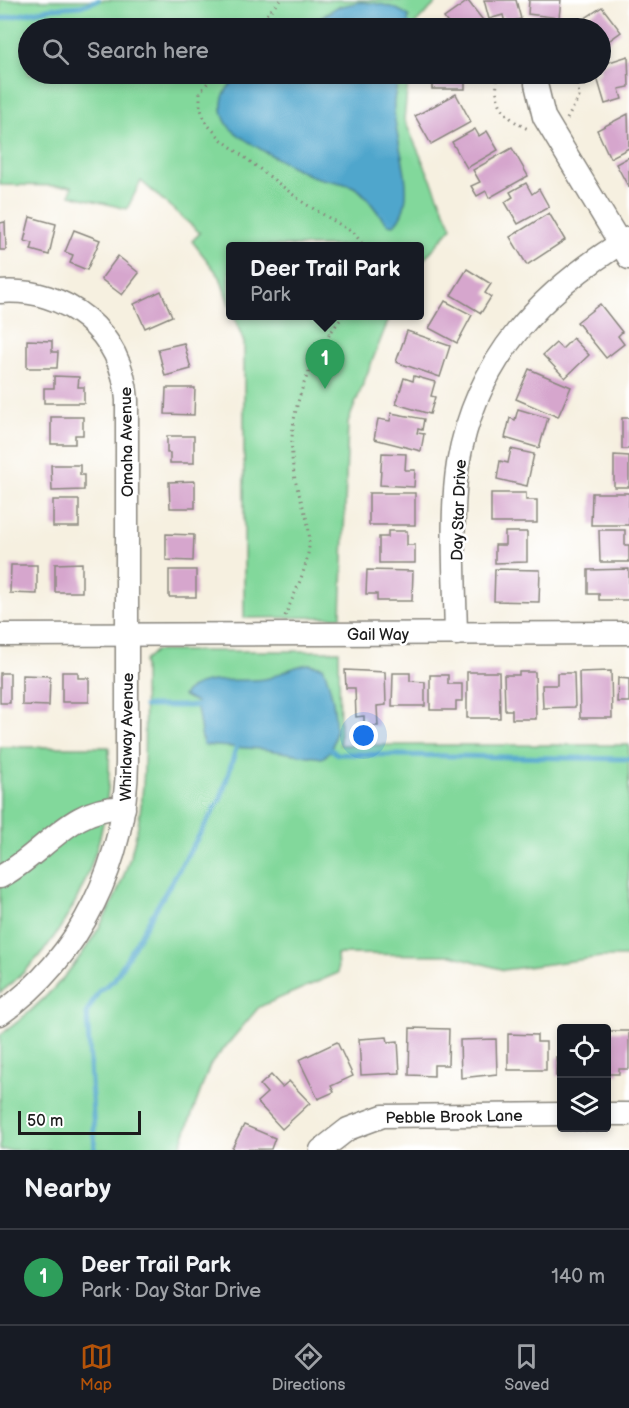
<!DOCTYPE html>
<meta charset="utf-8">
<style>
:root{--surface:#171b24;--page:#242831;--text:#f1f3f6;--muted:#9ea1a6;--line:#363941;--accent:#b45309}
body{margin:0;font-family:"Balsamiq Sans",sans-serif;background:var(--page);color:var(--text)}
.controls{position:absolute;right:18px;bottom:18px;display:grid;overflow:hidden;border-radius:6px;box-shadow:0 3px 9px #0003}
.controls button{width:54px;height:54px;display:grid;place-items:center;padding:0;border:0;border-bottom:2px solid var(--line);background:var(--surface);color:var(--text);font:30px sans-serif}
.scale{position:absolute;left:18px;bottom:15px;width:123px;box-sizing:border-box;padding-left:6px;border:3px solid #1c1c1c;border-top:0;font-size:16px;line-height:21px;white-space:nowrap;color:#1c1c1c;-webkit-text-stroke:4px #fff;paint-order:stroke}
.you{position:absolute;left:364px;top:736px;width:21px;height:21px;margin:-15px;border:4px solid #fff;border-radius:50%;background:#1a73e8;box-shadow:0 0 0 9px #1a73e833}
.badge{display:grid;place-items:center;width:39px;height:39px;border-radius:50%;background:var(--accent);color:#fff;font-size:20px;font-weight:700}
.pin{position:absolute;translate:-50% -50px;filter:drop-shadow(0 2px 3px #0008)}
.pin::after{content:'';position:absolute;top:32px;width:21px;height:18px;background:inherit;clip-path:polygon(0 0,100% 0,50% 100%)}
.popup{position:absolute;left:226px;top:242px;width:198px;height:78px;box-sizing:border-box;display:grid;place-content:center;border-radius:6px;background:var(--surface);filter:drop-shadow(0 2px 4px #0005);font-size:20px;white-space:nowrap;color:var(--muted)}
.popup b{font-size:22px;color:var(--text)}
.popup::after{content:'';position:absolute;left:50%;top:100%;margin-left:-12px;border:12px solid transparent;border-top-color:var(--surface)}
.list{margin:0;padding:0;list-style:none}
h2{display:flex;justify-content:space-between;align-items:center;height:78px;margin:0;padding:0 24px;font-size:26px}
h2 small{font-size:20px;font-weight:400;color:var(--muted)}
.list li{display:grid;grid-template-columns:39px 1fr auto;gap:18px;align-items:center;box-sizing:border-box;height:96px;padding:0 24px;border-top:2px solid var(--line)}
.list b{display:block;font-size:22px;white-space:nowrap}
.list p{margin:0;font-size:20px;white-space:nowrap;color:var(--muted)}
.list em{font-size:20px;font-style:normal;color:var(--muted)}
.icon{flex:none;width:33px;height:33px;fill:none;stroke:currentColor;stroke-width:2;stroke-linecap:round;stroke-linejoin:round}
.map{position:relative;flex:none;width:629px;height:1150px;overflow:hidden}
.search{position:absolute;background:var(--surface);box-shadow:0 3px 9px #0003;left:18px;right:18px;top:18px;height:66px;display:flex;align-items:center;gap:15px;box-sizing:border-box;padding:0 21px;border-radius:33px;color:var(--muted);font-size:22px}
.sheet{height:174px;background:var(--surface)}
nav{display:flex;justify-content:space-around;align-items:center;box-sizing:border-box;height:84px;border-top:2px solid var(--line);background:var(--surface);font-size:16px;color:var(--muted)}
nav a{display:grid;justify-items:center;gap:3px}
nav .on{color:var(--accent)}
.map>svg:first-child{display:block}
.green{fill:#82d89b;stroke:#4f7a5c;stroke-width:1.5}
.water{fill:#50a6cc;stroke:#366174;stroke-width:1.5}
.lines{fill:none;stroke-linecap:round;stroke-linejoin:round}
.stream{stroke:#50a6cc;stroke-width:5}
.building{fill:#d6a6cd}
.minor-casing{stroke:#89867e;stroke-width:25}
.path{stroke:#89867e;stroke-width:3;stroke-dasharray:1.5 4.5;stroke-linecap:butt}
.minor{stroke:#fff;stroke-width:22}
.labels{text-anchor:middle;stroke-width:5;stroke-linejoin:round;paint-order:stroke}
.street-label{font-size:16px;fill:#1c1c1c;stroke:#fff}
</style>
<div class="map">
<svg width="629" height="1150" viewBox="0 0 629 1150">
<rect width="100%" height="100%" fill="#fff"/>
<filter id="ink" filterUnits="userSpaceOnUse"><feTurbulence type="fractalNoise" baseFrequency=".0167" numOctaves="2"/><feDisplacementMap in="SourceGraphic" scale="12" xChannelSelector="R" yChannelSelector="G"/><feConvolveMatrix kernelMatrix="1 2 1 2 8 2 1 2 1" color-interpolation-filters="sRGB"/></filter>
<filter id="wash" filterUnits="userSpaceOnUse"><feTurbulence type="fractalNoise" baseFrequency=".008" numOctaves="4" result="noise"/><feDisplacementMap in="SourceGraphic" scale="24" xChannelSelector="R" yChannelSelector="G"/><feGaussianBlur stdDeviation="1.35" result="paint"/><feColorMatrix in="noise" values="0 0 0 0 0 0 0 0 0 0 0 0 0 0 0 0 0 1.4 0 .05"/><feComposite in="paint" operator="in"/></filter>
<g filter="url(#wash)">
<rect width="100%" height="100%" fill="#f6f0e0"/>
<!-- green -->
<g class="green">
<polygon points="0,0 439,0 416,23 415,28 28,28 28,74 409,74 404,119 452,227 420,264 419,246 230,246 230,307 220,277 192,241 200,233 141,181 127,209 70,195 72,186 0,185"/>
<polygon points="234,316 390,316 348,422 341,617 244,618 244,343"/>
<path d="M155,651h184l1,94h289v212h-28l-97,13 -52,-15 -115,-1 1,19 -79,34 -49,58 -31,85h-179v-115c81,-57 137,-149 143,-250 3,-41 1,-82 1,-124z"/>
<path d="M0,747h109c4,93 -34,188 -109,246z"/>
</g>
<!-- water -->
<g class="water">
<path d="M360,2c18,1 33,3 49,14l-2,12h-101l31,-21z"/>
<path d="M243,74h158c-3,8 -6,18 -7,27 -3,37 29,95 0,124l-6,-1c-11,-9 -21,-31 -34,-37 -14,-6 -31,-6 -45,-12 -15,-7 -75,-38 -82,-51 -12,-22 -2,-38 16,-50z"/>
<path d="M309,664l14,3c9,20 23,79 -1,91l-61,-9 -58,-4 -7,-43 -13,-6c16,-25 62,-11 86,-18 14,-5 24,-12 40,-14z"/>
</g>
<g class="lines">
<!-- stream -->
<g class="stream">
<polyline points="0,19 53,8 81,6 98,0"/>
<polyline points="403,22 413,28"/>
<polyline points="145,706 203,706"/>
<polyline points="327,747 338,754 629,759"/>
<polyline points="95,1150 87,1012 99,991 114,980 221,798 238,742"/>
</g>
</g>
<g id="blocks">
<!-- building -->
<g class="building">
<polygon points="484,0 516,0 521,19 505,23 503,15 489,19"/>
<polygon points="529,0 561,0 559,18 528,14"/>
<polygon points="468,1 489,28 451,28 444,18"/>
<polygon points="602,7 621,32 600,47 600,28 587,28 581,21"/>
<polygon points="628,56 629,87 619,89 622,99 605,104 596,74 600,74 600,65"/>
<rect x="432" y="74" width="33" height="15"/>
<polygon points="456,94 471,122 431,144 415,116"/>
<polygon points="628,114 629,148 610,158 597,130"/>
<polygon points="475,129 479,136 487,131 498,150 467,168 452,142"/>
<polygon points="512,148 528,176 489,198 486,191 477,196 471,186 480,182 473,170"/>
<polygon points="629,157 629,188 616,164"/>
<polygon points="526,183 532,194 539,189 549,207 518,224 505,202 513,197 510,192"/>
<polygon points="549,213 565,240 527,265 510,237"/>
<polygon points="30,217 56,224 49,255 31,250 33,243 24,241"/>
<polygon points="5,222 6,250 0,250 0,223"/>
<polygon points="74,230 100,240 87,270 70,263 73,255 65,252"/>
<polygon points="118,256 139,273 122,295 101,279"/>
<polygon points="467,269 491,284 485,293 491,297 481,313 451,295"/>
<polygon points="161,291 172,316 145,328 134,304"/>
<polygon points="445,301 472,315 457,343 429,328"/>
<polygon points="600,304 622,332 618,336 624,344 606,358 577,322"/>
<polygon points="407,331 450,346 440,377 396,362"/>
<polygon points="573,338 589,355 565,378 543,355 556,343 562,349"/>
<polygon points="27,340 52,341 52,352 58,352 57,368 27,368"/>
<polygon points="184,343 191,369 165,376 158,349"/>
<polygon points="529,369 571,387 558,417 516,399"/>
<polygon points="54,376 79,377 78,387 84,387 84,403 44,403 44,388 54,388"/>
<polygon points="414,376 435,382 431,396 435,397 430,414 396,404 404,378 413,381"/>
<polygon points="166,388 195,388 194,415 165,414"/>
<polygon points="518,409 548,418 539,448 505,438 510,418 515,420"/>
<polygon points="391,413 424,419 422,430 418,429 417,433 424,434 421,451 374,439 378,419 390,421"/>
<polygon points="51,417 83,417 83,435 75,435 75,444 51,444"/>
<rect x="622" y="418" width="7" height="31"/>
<polygon points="167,436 194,436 194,463 170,463 170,453 167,453"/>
<polygon points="511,449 534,454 527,486 497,479 500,461 508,463"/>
<polygon points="382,453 406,454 405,470 415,470 414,487 380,485"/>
<polygon points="614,455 629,456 629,487 614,487"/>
<polygon points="51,465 80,465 80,475 84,475 84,490 52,491"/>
<polygon points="195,481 195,508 170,508 169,482"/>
<rect x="369" y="493" width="46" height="32"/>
<polygon points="491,493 526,493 526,500 537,500 537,523 491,523"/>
<polygon points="592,493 629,493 629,525 591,525"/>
<rect x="53" y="500" width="26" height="27"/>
<polygon points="599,530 625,530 625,545 629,545 629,562 600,562"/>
<polygon points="388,531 407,531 407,545 415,545 415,563 379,563 379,537 388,537"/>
<polygon points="505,532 527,532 527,562 495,563 495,545 505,545"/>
<polygon points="166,534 194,535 193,561 166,560"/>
<polygon points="82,563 82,592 55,592 55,564"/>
<polygon points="11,565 37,565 37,594 10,593"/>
<polygon points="495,569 540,570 539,602 494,601"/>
<polygon points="629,569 629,600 599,600 599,594 588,594 588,570"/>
<rect x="169" y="570" width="27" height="27"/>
<polygon points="367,570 413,571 412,601 377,601 377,594 366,594"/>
<polygon points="345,670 385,672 386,705 377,706 378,726 364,726 364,716 356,717 355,688 346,688"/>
<polygon points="611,671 612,718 580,718 579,672"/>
<polygon points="62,672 78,672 78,678 89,678 89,702 62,702"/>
<polygon points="467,672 499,672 500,718 467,718"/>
<polygon points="519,672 535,672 536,719 512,719 512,710 505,710 504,675 519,675"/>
<rect x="0" y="673" width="10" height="30"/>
<polygon points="393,673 410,673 410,681 425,682 425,706 392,706"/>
<polygon points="557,673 574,673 575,707 543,708 542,685 557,685"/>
<polygon points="22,675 50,676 49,706 22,705"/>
<polygon points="430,675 448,675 448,684 462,684 462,701 456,701 456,710 430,710"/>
<polygon points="618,678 629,679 629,702 617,702"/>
<polygon points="410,1028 449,1029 448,1065 434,1065 434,1076 409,1075"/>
<polygon points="606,1031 629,1031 629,1069 619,1069 619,1074 606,1074"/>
<polygon points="508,1034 537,1035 537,1042 546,1042 546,1070 508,1070"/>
<polygon points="387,1037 388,1042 398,1041 400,1073 361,1075 359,1039"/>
<polygon points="496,1039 497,1074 461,1078 460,1040"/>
<polygon points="337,1042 353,1076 331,1086 334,1092 318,1099 299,1060"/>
<polygon points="556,1057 562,1058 562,1076 556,1076"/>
<polygon points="271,1075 282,1087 289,1081 310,1103 282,1129 257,1102 267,1093 260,1085"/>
<polygon points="244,1125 275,1138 271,1149 231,1150"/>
</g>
</g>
</g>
<g filter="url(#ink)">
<use href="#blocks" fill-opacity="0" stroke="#89867e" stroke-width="1.5"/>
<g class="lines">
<defs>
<g id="minor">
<polyline points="536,84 544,117 629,258"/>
<path d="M0,292c67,-5 122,40 127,108v362c-1,98 -45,194 -127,252"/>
<path d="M456,634c-1,-52 -6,-120 2,-170 18,-105 83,-173 171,-226"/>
<polyline points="0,635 629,633"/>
<path d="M0,877c44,-23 71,-72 124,-69"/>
<polyline points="606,1114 629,1114"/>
<polyline points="321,1150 348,1129 383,1116 562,1114"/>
</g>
</defs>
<!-- minor casing -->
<use href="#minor" class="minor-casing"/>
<!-- path -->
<g class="path">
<polyline points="255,28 280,0"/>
<polyline points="215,74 200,92 200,107 206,123 222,140 304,203 354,233 364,246"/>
<path d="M499,74c-8,26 5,44 29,55"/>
<polyline points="567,119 579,97 577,74"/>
<polyline points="321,316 329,333"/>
<path d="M285,616c9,-22 22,-46 24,-70 3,-24 -11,-48 -15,-72 -10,-57 14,-114 49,-158"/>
<polyline points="573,1130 596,1130"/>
</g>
<!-- minor -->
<use href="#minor" class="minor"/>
</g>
</g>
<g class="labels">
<!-- street labels -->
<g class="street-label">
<text transform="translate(126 442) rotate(-91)" y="6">Omaha Avenue</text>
<text transform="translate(458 510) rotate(-88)" y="6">Day Star Drive</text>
<text x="378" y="640">Gail Way</text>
<text transform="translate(126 737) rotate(-89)" y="6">Whirlaway Avenue</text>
<text transform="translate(454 1116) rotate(-1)" y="6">Pebble Brook Lane</text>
</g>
</g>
</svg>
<div class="controls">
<button><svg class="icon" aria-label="locate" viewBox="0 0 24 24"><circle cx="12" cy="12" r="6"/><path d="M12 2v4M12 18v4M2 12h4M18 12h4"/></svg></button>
<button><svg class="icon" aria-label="layers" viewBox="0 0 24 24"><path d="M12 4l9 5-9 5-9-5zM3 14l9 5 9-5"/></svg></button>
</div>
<div class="scale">50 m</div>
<div class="you"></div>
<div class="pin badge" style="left:325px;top:389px;background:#2e9e5b">1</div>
<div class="popup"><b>Deer Trail Park</b>Park</div>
<div class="search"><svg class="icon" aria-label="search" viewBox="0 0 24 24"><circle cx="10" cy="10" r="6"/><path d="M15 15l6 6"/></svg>Search here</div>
</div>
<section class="sheet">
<h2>Nearby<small></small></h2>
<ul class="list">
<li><span class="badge" style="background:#2e9e5b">1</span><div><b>Deer Trail Park</b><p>Park · Day Star Drive</p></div><em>140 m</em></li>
</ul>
</section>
<nav>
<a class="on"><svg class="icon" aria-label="map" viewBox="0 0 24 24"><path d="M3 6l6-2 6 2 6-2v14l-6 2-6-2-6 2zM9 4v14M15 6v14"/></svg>Map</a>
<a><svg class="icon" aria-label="directions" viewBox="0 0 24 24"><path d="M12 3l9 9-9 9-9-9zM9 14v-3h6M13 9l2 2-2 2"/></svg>Directions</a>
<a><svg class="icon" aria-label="saved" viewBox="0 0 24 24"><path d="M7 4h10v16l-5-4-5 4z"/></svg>Saved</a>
</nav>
